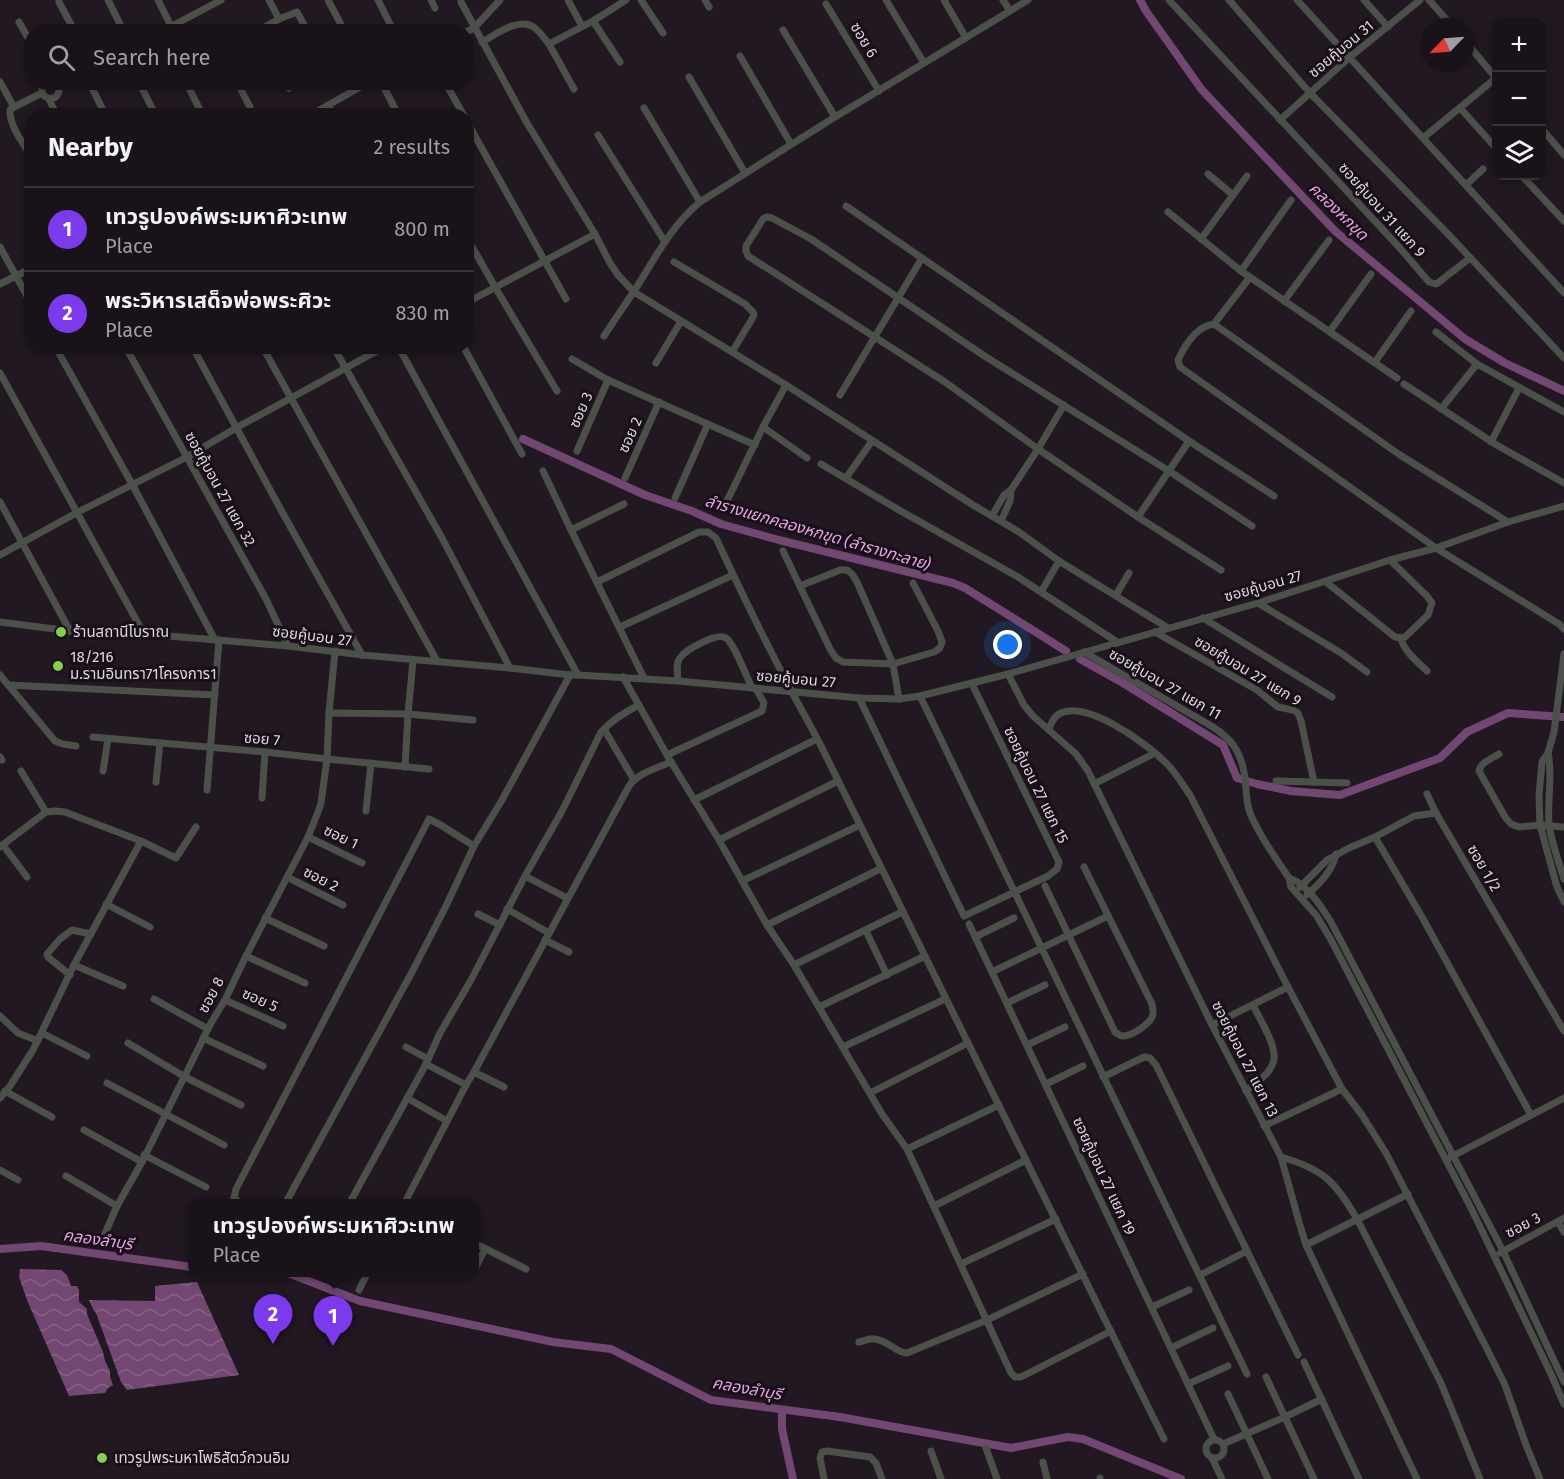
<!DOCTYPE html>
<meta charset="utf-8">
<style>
:root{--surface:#191219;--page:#262026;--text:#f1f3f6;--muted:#9f9ea2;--line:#373238;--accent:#7c3aed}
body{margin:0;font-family:"Fira Sans","Noto Sans Thai",sans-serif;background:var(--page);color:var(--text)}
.controls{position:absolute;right:18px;top:18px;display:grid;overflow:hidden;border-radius:12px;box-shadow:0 3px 9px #0003}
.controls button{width:54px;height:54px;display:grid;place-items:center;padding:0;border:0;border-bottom:2px solid var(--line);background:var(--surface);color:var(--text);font:30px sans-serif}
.compass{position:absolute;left:1420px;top:18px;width:54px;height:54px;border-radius:50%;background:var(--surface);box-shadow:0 3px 9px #0003;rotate:245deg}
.you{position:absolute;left:1008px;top:645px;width:21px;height:21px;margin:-15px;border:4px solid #fff;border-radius:50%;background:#1a73e8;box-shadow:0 0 0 9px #1a73e833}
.badge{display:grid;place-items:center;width:39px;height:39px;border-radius:50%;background:var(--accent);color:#fff;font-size:20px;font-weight:700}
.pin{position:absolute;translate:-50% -50px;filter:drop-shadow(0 2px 3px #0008)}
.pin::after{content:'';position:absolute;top:32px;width:21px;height:18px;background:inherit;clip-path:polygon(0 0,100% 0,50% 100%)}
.popup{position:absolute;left:188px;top:1199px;width:291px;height:78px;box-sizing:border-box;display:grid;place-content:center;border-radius:12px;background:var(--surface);filter:drop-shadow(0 2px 4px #0005);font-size:20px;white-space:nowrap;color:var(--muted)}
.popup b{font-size:22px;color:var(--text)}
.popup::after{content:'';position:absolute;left:50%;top:100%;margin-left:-12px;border:12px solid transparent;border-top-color:var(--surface)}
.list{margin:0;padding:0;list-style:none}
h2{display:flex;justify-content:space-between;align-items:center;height:78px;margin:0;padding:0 24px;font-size:26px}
h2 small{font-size:20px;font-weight:400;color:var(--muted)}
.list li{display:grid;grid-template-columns:39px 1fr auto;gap:18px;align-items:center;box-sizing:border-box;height:84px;padding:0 24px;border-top:2px solid var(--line)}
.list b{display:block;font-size:22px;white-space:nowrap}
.list p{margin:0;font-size:20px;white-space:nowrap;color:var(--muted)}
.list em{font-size:20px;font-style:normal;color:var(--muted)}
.icon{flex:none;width:33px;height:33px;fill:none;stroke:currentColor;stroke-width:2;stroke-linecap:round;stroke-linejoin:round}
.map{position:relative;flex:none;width:1564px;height:1479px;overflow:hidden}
.search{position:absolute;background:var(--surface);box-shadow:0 3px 9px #0003;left:24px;top:24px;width:450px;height:66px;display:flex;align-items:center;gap:15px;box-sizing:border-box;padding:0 21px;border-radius:24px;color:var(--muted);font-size:22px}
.panel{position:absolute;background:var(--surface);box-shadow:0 3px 9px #0003;left:24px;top:108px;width:450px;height:246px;border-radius:24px}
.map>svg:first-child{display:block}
.water{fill:url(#water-waves)}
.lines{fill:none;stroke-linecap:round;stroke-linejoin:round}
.canal{stroke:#724771;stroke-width:8}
.minor{stroke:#4c504a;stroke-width:7}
.poi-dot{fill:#84cf4d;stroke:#180f18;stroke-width:2}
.labels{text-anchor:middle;stroke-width:6;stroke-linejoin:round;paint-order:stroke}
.street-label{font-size:15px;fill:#ded7de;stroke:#180f18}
.poi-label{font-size:15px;fill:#ded7de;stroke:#180f18;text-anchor:start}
.water-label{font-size:16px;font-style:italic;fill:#e8a5e6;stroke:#180f18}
</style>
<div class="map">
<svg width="1564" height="1479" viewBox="0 0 1564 1479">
<defs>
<pattern id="water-waves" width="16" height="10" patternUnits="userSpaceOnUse" patternTransform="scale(1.5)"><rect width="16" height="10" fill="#724771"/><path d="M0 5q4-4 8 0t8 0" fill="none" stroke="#866185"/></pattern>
</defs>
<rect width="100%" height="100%" fill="#211821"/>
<!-- water -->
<g class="water">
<polygon points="20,1269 61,1270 67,1275 71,1286 77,1286 79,1290 79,1302 87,1309 87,1314 103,1352 105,1361 110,1371 110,1377 113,1385 108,1388 105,1393 69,1396 27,1300 19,1277"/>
<polygon points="197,1282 239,1375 127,1390 121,1382 96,1313 94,1311 89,1300 155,1301 155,1286"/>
</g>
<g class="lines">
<!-- canal -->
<g class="canal">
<polyline points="1140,0 1146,11 1202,90 1335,231 1465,339 1505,363 1564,391"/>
<polyline points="523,439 645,495 692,511 721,524 779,540 953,583 965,588 1066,651"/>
<polyline points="1080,659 1123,683 1223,745 1237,778 1257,784 1291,791 1340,795 1440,758 1467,732 1508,713 1564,717"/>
<polyline points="0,1249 41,1246 192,1267"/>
<polyline points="281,1272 288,1273 360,1301 553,1342 611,1349 711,1400 840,1417 1011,1448 1068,1437 1083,1439 1181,1479"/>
<polyline points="782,1410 782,1429 793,1479"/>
</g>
<!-- minor -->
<g class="minor">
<polyline points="108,0 124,32"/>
<polyline points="158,0 171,26"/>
<polyline points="328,0 345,32"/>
<polyline points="378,0 393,30"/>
<polyline points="431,0 435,8"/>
<polyline points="568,0 582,26"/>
<polyline points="641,0 663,33"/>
<polyline points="705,0 709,7"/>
<polyline points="886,0 924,63"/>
<polyline points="944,0 966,38"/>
<polyline points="1003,0 1010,11"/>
<polyline points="1169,0 1399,247 1429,282 1436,284 1439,282 1470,258"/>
<polyline points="1229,0 1310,93 1449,235 1564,358"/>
<polyline points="1297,0 1564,293"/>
<polyline points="1364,0 1388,27"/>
<polyline points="1429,0 1453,27"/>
<polyline points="59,2 75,32"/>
<polyline points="461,2 527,123 595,234 610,263 618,275 634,292 786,385 973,505 1019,532 1059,561 1168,628"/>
<polyline points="826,4 879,91"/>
<polyline points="279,19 297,12 308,32"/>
<polyline points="593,21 620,62"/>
<polyline points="19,22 32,45"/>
<polyline points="783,30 835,117"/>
<polyline points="161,32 221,0"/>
<polyline points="256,32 279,19 269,0"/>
<polyline points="466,32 474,28 500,0"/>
<polyline points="1465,41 1496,78"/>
<path d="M482,42c13,-7 35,-24 50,-16 7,4 12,12 17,18l44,-23 33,-21"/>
<polyline points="549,44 574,89"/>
<polyline points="740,56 791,144"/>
<polyline points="689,77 745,173"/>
<polyline points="0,82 14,107"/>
<path d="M46,82l-4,5v6c3,5 8,7 14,4l3,-5 -1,-6 -3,-4"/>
<polyline points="89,82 106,116"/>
<polyline points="139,82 156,116"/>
<polyline points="186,82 203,116"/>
<polyline points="237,82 250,107"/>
<polyline points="286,82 289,88"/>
<polyline points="381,82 399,116"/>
<polyline points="445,82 464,116"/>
<polyline points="49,99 57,116"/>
<polyline points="328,105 334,116"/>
<polyline points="644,108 700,202"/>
<polyline points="1461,109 1496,148"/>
<polyline points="309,116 369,82"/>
<polyline points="466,120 566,299"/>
<polyline points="1280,120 1350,57 1420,0"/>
<polyline points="1542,129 1564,155"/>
<polyline points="598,135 665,242"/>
<polyline points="1423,138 1496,78"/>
<path d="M32,158c-8,-14 -23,-32 -22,-48l4,-3 28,-14"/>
<polyline points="1208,174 1233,195"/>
<polyline points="1522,176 1564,221"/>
<polyline points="1466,185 1483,169"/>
<polyline points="846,206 1189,441 1274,496"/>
<polyline points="1168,212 1241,271 1397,378"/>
<polyline points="466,236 495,287 557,391"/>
<polyline points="1201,239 1247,176"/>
<polyline points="0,247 32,305"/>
<polyline points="674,262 745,304 753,312 754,315 752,319 732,352"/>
<polyline points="1241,271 1291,200"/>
<path d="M1250,277l-36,47c-18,2 -29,21 -36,36l2,7 256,181 123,76 5,5"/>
<polyline points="0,284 32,268"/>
<polyline points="1284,301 1329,240"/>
<polyline points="466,303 595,234"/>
<polyline points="1214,324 1400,455 1508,522"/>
<polyline points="1330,331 1371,274"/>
<polyline points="1436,332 1477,364 1564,412"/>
<path d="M604,336c11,-17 23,-34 34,-51 18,-29 35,-61 62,-83l135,-85 193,-117"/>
<polyline points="55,346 132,484 215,640"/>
<polyline points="125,346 266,599 288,646"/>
<polyline points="192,346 281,510 362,655"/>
<polyline points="262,346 437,661"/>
<polyline points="333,346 442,538 510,668"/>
<polyline points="398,346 578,675"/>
<polyline points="463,346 522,454"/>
<polyline points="572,359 608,380 755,445"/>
<polyline points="1375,362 1411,311"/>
<polyline points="656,363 681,321"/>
<polyline points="0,373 144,634"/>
<polyline points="1404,384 1495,444 1564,483"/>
<polyline points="840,395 922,258"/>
<polyline points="1441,409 1477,364"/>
<polyline points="763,427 807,458"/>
<polyline points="1491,442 1519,388"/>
<polyline points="577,451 608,380"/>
<polyline points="821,464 899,510 1018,577 1117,642"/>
<polyline points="543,471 571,530 644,678"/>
<polyline points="625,478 659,402"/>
<polyline points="846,478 872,441"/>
<polyline points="675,498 708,424"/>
<polyline points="0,502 70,631"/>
<polyline points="723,509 763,427 786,385"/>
<polyline points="992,516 1004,495 1011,490 1038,449 1064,405"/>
<polyline points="1138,517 1189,441"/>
<polyline points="1001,521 1010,501 1011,490"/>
<polyline points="571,530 624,504"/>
<polyline points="783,551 830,649 836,658 843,662 893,664 934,652 940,648 942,642 938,631 913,583"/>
<polyline points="0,555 78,512 187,457 236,428 386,346"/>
<polyline points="1221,570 1138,517 1038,449 945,382 748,256 746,251 746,246 763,219 767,217 772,218 811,239 986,357 1169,471 1252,526"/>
<path d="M597,582l102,-50h9l8,6c24,52 49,103 76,154 10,19 21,38 31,58 113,230 228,459 341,689"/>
<polyline points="1326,582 1395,637 1401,638 1405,637 1428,615 1432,603 1427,596 1390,560"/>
<polyline points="800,586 840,570 847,570 852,574 857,582 893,664 899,699"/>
<polyline points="1041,592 1059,561"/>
<polyline points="1116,595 1129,573"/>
<polyline points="1258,603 1341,653 1367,672"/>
<polyline points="1203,618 1332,697"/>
<polyline points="0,622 70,631 144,634 288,646 362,655 510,668 570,675 578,675 678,681 859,698 899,699 920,696 1008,674 1258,603 1390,560 1436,548 1508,522 1564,506"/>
<polyline points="620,627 733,575"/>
<polyline points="1155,632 1257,690 1278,707 1293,710 1298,713 1301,721 1314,782 1276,781"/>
<path d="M1401,638c3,14 17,24 26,33"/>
<path d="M1084,652l129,75c18,12 27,23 31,45 3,14 1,28 6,41 9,23 26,45 39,65l2,9 25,28 14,23 141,270 80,166 13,30"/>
<polyline points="1564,654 1554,732 1548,753 1542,762 1539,795 1540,825 1557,887 1564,902"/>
<polyline points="1008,674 1024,705 1033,716 1076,754 1088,771 1212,1025 1281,1157 1299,1222 1306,1245 1417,1479"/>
<polyline points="0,675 55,741 63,744 76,746"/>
<polyline points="623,677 671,762 719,840 767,925 794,965 882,1114 907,1149 1011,1373 1015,1377 1021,1377 1111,1331"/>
<path d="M678,681c0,-7 -3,-17 2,-23 5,-8 37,-26 46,-20 8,5 21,40 26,50"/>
<polyline points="8,685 215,695"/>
<polyline points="920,696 1247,1374"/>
<polyline points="859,698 964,916 1048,876 1057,869 1059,862 972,684"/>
<polyline points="329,713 408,714 473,720"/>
<polyline points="604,729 634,780"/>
<path d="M1049,729c2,-5 4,-12 10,-15 27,-15 87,29 106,48 10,9 17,22 25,33l98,192 54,102 20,26 24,38 100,194 19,38 21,60 14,34"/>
<polyline points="93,737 265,752 327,759 429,769"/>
<path d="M1548,753c5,23 -1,47 1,71 2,17 10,38 15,55"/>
<path d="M1499,754c-8,5 -18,8 -20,17l26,46 6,7 8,3 21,-2 24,2"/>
<polyline points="667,755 762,711 764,703 756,689"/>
<polyline points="0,757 2,760"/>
<polyline points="405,767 408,714 413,660"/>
<polyline points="21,771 46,812"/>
<polyline points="103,771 108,739"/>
<polyline points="156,782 160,743"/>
<polyline points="1314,782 1347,783"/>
<polyline points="1094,784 1155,753"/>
<polyline points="207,790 219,640"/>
<polyline points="1427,794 1436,813"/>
<polyline points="262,798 265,752"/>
<polyline points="694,800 817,739"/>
<polyline points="366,811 371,763"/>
<polyline points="308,837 362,863"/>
<polyline points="1375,837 1422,917 1531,1115"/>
<polyline points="719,840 838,781"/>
<polyline points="3,845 27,877"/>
<polyline points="0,847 46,812 55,811 65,812 141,841 176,858 196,827"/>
<polyline points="525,876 567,898"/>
<polyline points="287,877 343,905"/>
<path d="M1289,878c18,6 32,28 42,44l172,329 61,131"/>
<polyline points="742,881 860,825"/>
<path d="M1045,886l70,146c3,2 4,4 8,4 9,0 29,-13 30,-22 1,-1 -1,-9 -1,-10l-68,-137"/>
<polyline points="1300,887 1327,860 1349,848 1375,837 1414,816 1436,813 1564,1031"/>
<path d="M1307,895c13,-12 25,-23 29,-41"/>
<polyline points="106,904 150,927"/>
<polyline points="507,909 549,933"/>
<polyline points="478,914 500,925"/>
<polyline points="265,918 324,946"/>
<polyline points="969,924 1214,1439"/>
<polyline points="767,925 880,869"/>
<polyline points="866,931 887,975"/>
<polyline points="975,937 1014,918"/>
<polyline points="545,940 569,952"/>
<polyline points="246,956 305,983"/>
<polyline points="74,965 123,986"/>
<polyline points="794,965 902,912"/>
<polyline points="992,972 1108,916"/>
<polyline points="70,975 48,957 47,954 60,939 72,930 91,934"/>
<polyline points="154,999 208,1029"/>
<polyline points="225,1000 283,1026"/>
<polyline points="1007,1003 1045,985"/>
<polyline points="819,1007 925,956"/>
<polyline points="0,1016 18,1033 38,1041"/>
<polyline points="1212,1025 1288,987"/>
<polyline points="42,1033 87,1056"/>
<polyline points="203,1038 263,1066"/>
<polyline points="128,1043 185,1077 241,1105"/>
<polyline points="1027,1045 1065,1027"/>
<polyline points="406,1047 428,1059"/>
<polyline points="843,1047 945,999"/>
<polyline points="426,1064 466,1085"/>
<polyline points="474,1072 504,1087"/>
<polyline points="1103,1077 1144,1057 1150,1058 1156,1065 1298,1355"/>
<polyline points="107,1083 224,1145"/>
<polyline points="1046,1084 1083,1066"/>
<polyline points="5,1091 52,1117"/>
<path d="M1246,1091c7,-6 16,-12 22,-19 2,-3 6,-9 6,-13 2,-15 -15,-41 -21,-54"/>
<polyline points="870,1093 968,1043"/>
<polyline points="0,1098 10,1086 33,1050 74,965 141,841"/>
<polyline points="407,1098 447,1121"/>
<polyline points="1264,1126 1342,1089"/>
<polyline points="84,1130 142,1162"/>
<polyline points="907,1149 999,1105"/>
<polyline points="144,1155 206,1187"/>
<path d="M1281,1157c42,12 54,24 76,62l84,164 39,96"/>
<polyline points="1449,1158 1564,1098"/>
<polyline points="0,1170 18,1180"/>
<polyline points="66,1176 117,1206"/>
<polyline points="241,1204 234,1198 236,1189 429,819 439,824 474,846"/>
<polyline points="285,1204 412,972 446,906 474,846 502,800 570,675"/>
<path d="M349,1204l77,-140 14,-31 31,-53 54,-104 37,-65 39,-79c11,-12 24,-20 38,-27"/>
<path d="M404,1204l62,-119 8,-13 155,-286c9,-13 28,-18 42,-24"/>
<polyline points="934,1206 1026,1160"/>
<polyline points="1558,1222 1564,1232"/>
<polyline points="103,1238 117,1206 142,1162 211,1023 225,1000 246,956 308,837 318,812 321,803 327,759 329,713 335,651"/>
<polyline points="474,1243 526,1269"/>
<polyline points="1306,1245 1408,1194"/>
<polyline points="1500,1253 1564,1218"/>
<polyline points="961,1264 1056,1219"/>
<polyline points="474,1266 477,1265 485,1249"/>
<polyline points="1200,1275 1247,1251"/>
<polyline points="359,1290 368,1272"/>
<polyline points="1152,1307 1189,1290"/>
<path d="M859,1342c5,-1 10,-4 15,-3 13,0 21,14 33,14l80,-33 96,-46"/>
<polyline points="1171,1348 1213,1328"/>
<polyline points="1304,1362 1359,1479"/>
<polyline points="1266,1377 1314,1479"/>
<polyline points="1188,1384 1228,1366"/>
<polyline points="1228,1394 1268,1479"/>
<circle cx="1215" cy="1449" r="9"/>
<polyline points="1223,1444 1285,1417 1322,1399"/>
<polyline points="986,1448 997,1479"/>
<polyline points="931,1451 941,1479"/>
<polyline points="1212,1458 1222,1479"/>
<polyline points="1043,1462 1047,1479"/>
<polyline points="1100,1478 1100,1479"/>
<polyline points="824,1479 820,1458 822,1452 827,1451 870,1457 876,1463 882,1479"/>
</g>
</g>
<!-- markers -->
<g class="poi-dot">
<circle cx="61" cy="632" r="6"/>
<circle cx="58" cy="666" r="6"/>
<circle cx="102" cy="1458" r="6"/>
</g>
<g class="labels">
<!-- street labels -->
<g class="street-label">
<text transform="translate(864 40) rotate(59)" y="5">ซอย 6</text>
<text transform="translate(1341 49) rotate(-40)" y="5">ซอยคู้บอน 31</text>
<text transform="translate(1382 210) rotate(48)" y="5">ซอยคู้บอน 31 แยก 9</text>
<text transform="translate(581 410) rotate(-66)" y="5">ซอย 3</text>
<text transform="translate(630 435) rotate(-66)" y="5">ซอย 2</text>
<text transform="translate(220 489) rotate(61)" y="5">ซอยคู้บอน 27 แยก 32</text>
<text transform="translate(1263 586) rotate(-16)" y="5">ซอยคู้บอน 27</text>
<text transform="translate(312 636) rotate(7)" y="5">ซอยคู้บอน 27</text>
<text transform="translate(1248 671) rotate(31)" y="5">ซอยคู้บอน 27 แยก 9</text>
<text transform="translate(796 679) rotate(5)" y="5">ซอยคู้บอน 27</text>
<text transform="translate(1165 684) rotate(30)" y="5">ซอยคู้บอน 27 แยก 11</text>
<text transform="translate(262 739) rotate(5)" y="5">ซอย 7</text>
<text transform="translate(1036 785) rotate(64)" y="5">ซอยคู้บอน 27 แยก 15</text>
<text transform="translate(341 837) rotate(26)" y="5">ซอย 1</text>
<text transform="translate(1484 868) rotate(60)" y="5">ซอย 1/2</text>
<text transform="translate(321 879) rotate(27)" y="5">ซอย 2</text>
<text transform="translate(211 995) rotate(-62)" y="5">ซอย 8</text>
<text transform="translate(260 1000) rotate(24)" y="5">ซอย 5</text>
<text transform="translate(1245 1059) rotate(63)" y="5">ซอยคู้บอน 27 แยก 13</text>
<text transform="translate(1104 1176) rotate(65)" y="5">ซอยคู้บอน 27 แยก 19</text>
<text transform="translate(1523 1225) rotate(-28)" y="5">ซอย 3</text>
</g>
<!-- poi labels -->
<g class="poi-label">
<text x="73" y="637">ร้านสถานีโบราณ</text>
<text x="70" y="662">18/216<tspan x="70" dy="17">ม.รามอินทรา71โครงการ1</tspan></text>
<text x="114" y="1463">เทวรูปพระมหาโพธิสัตว์กวนอิม</text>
</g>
<!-- water labels -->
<g class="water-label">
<text transform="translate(1339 211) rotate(44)" y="6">คลองหกขุด</text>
<text transform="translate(818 532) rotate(16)" y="6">ลำรางแยกคลองหกขุด (ลำรางทะลาย)</text>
<text transform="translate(98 1239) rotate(8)" y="6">คลองลำบุรี</text>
<text transform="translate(747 1388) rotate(10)" y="6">คลองลำบุรี</text>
</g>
</g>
</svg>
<div class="controls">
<button>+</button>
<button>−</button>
<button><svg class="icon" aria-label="layers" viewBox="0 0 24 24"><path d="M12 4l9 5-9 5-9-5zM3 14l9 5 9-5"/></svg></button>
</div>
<svg class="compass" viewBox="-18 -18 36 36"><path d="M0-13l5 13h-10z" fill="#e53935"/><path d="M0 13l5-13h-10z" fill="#9f9ea2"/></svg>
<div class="you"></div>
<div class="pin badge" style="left:333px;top:1346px">1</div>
<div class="popup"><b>เทวรูปองค์พระมหาศิวะเทพ</b>Place</div>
<div class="pin badge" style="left:273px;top:1344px">2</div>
<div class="search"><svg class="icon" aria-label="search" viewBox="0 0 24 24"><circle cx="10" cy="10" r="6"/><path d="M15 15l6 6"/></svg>Search here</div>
<section class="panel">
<h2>Nearby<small>2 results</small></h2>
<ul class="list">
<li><span class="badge">1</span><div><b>เทวรูปองค์พระมหาศิวะเทพ</b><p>Place</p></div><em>800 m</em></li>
<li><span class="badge">2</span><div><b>พระวิหารเสด็จพ่อพระศิวะ</b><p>Place</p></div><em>830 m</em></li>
</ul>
</section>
</div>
